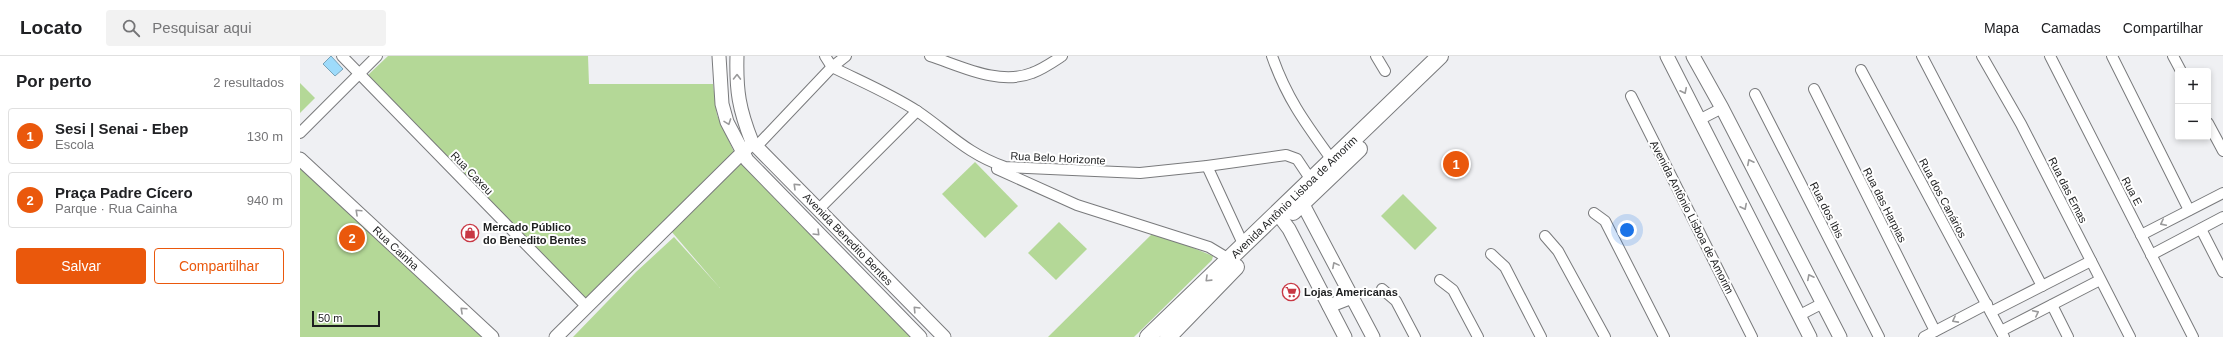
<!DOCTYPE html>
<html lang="pt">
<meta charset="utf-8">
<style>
:root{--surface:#fff;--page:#f2f2f2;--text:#202124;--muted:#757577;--line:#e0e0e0;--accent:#ea580c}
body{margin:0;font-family:Arial,sans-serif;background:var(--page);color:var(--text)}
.controls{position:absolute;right:12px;top:12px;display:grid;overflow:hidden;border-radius:4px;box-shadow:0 2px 6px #0003}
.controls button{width:36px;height:36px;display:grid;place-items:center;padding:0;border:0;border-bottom:1px solid var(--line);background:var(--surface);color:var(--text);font:20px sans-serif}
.scale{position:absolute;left:12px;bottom:10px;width:68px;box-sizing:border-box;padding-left:4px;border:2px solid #1e1f20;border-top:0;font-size:11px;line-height:14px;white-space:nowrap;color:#1e1f20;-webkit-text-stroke:3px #fff;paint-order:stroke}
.you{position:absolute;left:1327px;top:174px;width:14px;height:14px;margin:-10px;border:3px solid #fff;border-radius:50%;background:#1a73e8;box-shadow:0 0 0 6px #1a73e833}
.badge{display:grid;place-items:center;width:26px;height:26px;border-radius:50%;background:var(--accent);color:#fff;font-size:13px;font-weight:700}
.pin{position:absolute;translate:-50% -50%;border:2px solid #fff;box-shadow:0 1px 4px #0006}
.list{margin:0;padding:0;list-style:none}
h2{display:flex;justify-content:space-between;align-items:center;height:52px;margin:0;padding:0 16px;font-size:17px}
h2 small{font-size:13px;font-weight:400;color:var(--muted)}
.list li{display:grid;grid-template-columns:26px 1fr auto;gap:12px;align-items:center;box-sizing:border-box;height:56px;margin:0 8px 8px;padding:0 8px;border:1px solid var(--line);border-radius:4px}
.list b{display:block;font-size:15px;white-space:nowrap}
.list p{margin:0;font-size:13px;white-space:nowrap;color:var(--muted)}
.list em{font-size:13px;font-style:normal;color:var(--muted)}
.actions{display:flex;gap:8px;padding:12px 16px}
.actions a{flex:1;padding:9px 0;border:1px solid var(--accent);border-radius:4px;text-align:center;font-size:14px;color:var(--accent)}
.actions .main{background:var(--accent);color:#fff}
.icon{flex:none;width:22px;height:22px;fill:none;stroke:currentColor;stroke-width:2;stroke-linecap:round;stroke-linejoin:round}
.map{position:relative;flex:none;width:1923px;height:281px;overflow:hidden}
header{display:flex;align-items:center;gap:24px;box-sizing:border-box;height:56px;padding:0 20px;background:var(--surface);border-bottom:1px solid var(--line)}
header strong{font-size:19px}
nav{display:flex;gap:22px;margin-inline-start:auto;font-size:14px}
.search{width:280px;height:36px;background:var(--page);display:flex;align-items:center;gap:10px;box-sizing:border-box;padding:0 14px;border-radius:4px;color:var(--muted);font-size:15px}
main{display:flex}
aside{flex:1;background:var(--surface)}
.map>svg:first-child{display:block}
.green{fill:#b4d897}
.water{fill:#9edbfb;stroke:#78a3b9}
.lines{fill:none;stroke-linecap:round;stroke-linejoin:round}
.minor-casing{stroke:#797a7c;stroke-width:12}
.tertiary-casing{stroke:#797a7c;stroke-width:15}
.primary-casing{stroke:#797a7c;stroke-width:18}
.minor{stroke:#fff;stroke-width:10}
.tertiary{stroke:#fff;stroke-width:13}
.primary{stroke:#fff;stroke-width:16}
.oneway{stroke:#9a9a9b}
.labels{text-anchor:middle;stroke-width:4;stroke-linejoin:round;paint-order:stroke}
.street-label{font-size:11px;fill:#1e1f20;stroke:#fff}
.poi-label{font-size:11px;font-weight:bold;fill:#1e1f20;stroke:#fff;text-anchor:start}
</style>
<header>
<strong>Locato</strong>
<div class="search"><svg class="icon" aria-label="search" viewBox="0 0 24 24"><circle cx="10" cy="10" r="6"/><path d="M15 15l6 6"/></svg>Pesquisar aqui</div>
<nav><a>Mapa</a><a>Camadas</a><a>Compartilhar</a></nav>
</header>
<main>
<aside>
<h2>Por perto<small>2 resultados</small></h2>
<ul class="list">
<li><span class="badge">1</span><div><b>Sesi | Senai - Ebep</b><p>Escola</p></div><em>130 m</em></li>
<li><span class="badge">2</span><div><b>Praça Padre Cícero</b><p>Parque · Rua Cainha</p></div><em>940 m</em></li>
</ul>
<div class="actions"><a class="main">Salvar</a><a>Compartilhar</a></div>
</aside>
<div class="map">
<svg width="1923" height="281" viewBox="0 0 1923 281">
<rect width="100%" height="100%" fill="#eff0f3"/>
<!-- green -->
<g class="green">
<polygon points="88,0 288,0 289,28 413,28 417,59 434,96 285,244 67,20"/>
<polygon points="0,27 15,42 0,57"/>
<polygon points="0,99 184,281 0,281"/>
<polygon points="442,104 613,281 273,281 336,216 374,181 420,232 371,175"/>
<polygon points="675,106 718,150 685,182 642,138"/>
<polygon points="1103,138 1137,172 1115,194 1081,160"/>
<polygon points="759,166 787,193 756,224 728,197"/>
<polygon points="854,176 913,200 912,204 834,281 748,281"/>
</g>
<!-- water -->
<polygon class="water" points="31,0 43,13 35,20 23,8"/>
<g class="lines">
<defs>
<g id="minor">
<polyline points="42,0 286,250"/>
<path d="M525,0l7,11c28,14 59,27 85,44 31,21 50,43 88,56l135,6 67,-7 79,-11 11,4 14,21"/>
<path d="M630,0c31,10 69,30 102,17 11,-4 21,-11 30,-17"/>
<path d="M972,0c15,43 34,68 60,104"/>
<polyline points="1076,0 1085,15"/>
<polyline points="1622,0 1742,230"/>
<polyline points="1682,0 1721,68 1830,281"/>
<polyline points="1750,0 1893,281"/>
<polyline points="1812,0 1889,154"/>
<polyline points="1873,0 1881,15"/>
<polyline points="1561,14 1704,281"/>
<polyline points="1514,33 1635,275"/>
<polyline points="1455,38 1579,281"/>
<polyline points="1331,40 1452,281"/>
<polyline points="1399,64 1422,52"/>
<polyline points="1908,67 1923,95"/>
<polyline points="0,77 77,0"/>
<polyline points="456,91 532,11 546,0"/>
<polyline points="907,110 944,190"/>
<polyline points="697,113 777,149 909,191 929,203"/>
<polyline points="519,153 617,55"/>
<polyline points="1294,157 1305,165 1364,281"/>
<polyline points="1901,173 1923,216"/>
<polyline points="1841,179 1923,137"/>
<polyline points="1245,180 1258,195 1305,281"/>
<polyline points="1191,198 1205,211 1241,281"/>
<polyline points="1851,199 1923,161"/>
<polyline points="1140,224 1153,234 1178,281"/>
<polyline points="1082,233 1096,245 1115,281"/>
<polyline points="1752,249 1768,281"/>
<polyline points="1691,256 1791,205"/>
<polyline points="1500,259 1523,247"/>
<polyline points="1701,275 1800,224"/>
<polyline points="1624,281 1687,248"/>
</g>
<g id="tertiary">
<polyline points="419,0 422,48 427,66 447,104 620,281"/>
<path d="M437,0c-1,35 2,53 15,86l192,195"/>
<polyline points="1367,0 1510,281"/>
<polyline points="1393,0 1422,52 1540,281"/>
<polyline points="0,103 192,281"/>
<polyline points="998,139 1073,281"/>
<polyline points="977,157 989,173 1045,281"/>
<polyline points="1029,250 1052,241"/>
<polyline points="256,281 448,91"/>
</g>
<g id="primary">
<polyline points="993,156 1059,93"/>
<polyline points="848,281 1140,0"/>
<polyline points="868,281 936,211"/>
</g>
</defs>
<!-- minor casing -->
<use href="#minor" class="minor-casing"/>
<!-- tertiary casing -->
<use href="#tertiary" class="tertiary-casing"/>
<!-- primary casing -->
<use href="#primary" class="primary-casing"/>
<!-- minor -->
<use href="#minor" class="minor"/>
<!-- tertiary -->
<use href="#tertiary" class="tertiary"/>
<!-- primary -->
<use href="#primary" class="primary"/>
</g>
<!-- one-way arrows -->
<defs><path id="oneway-chevron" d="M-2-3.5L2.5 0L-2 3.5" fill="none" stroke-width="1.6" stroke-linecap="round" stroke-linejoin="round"/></defs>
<g class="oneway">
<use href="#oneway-chevron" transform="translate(437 21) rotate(-89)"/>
<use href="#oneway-chevron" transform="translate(1384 35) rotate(64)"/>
<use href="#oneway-chevron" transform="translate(428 66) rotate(70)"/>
<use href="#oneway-chevron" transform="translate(1450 106) rotate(-117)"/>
<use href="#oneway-chevron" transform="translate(496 130) rotate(-136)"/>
<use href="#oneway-chevron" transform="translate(1444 151) rotate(63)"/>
<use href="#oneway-chevron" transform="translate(58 156) rotate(-137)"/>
<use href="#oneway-chevron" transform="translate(1863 167) rotate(153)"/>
<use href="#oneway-chevron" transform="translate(517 177) rotate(45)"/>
<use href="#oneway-chevron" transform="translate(1035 209) rotate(-118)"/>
<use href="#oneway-chevron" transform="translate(1510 221) rotate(-117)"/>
<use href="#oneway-chevron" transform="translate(908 223) rotate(136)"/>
<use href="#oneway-chevron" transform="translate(616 253) rotate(-134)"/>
<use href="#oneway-chevron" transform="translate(163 254) rotate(-137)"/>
<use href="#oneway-chevron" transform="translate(1736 257) rotate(-27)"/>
<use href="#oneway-chevron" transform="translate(1655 264) rotate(152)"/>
</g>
<!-- icons -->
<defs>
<symbol id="shop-ring" viewBox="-11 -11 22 22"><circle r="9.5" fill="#fff" stroke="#c83844" stroke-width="1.5"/><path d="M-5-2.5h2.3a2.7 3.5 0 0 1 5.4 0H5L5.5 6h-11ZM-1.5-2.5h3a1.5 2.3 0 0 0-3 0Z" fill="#c83844"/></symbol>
<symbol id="supermarket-ring" viewBox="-11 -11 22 22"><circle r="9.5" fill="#fff" stroke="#c83844" stroke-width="1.5"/><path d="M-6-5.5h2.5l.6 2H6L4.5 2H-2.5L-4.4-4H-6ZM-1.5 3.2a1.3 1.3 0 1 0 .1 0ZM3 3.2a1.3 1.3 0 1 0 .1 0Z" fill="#c83844"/></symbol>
</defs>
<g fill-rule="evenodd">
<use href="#shop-ring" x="160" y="167" width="20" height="20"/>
<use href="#supermarket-ring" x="981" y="226" width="20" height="20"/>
</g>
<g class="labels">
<!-- street labels -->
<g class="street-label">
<text transform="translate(758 102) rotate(3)" y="4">Rua Belo Horizonte</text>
<text transform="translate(172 117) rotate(46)" y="4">Rua Caxeu</text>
<text transform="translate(1768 134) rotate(63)" y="4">Rua das Emas</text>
<text transform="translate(1832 135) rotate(62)" y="4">Rua E</text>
<text transform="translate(994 141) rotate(-44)" y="4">Avenida Antônio Lisboa de Amorim</text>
<text transform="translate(1643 142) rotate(62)" y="4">Rua dos Canários</text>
<text transform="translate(1585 149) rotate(63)" y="4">Rua das Harpias</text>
<text transform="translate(1527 154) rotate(63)" y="4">Rua dos Ibis</text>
<text transform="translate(1392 161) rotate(63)" y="4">Avenida Antônio Lisboa de Amorim</text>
<text transform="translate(548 183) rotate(46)" y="4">Avenida Benedito Bentes</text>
<text transform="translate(96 192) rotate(43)" y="4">Rua Cainha</text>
</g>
<!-- poi labels -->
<g class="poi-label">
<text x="183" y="175">Mercado Público<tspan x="183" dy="13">do Benedito Bentes</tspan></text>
<text x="1004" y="240">Lojas Americanas</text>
</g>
</g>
</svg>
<div class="controls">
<button>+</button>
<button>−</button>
</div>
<div class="scale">50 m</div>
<div class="you"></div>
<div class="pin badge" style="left:1156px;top:108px">1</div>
<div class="pin badge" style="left:52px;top:182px">2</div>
</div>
</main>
